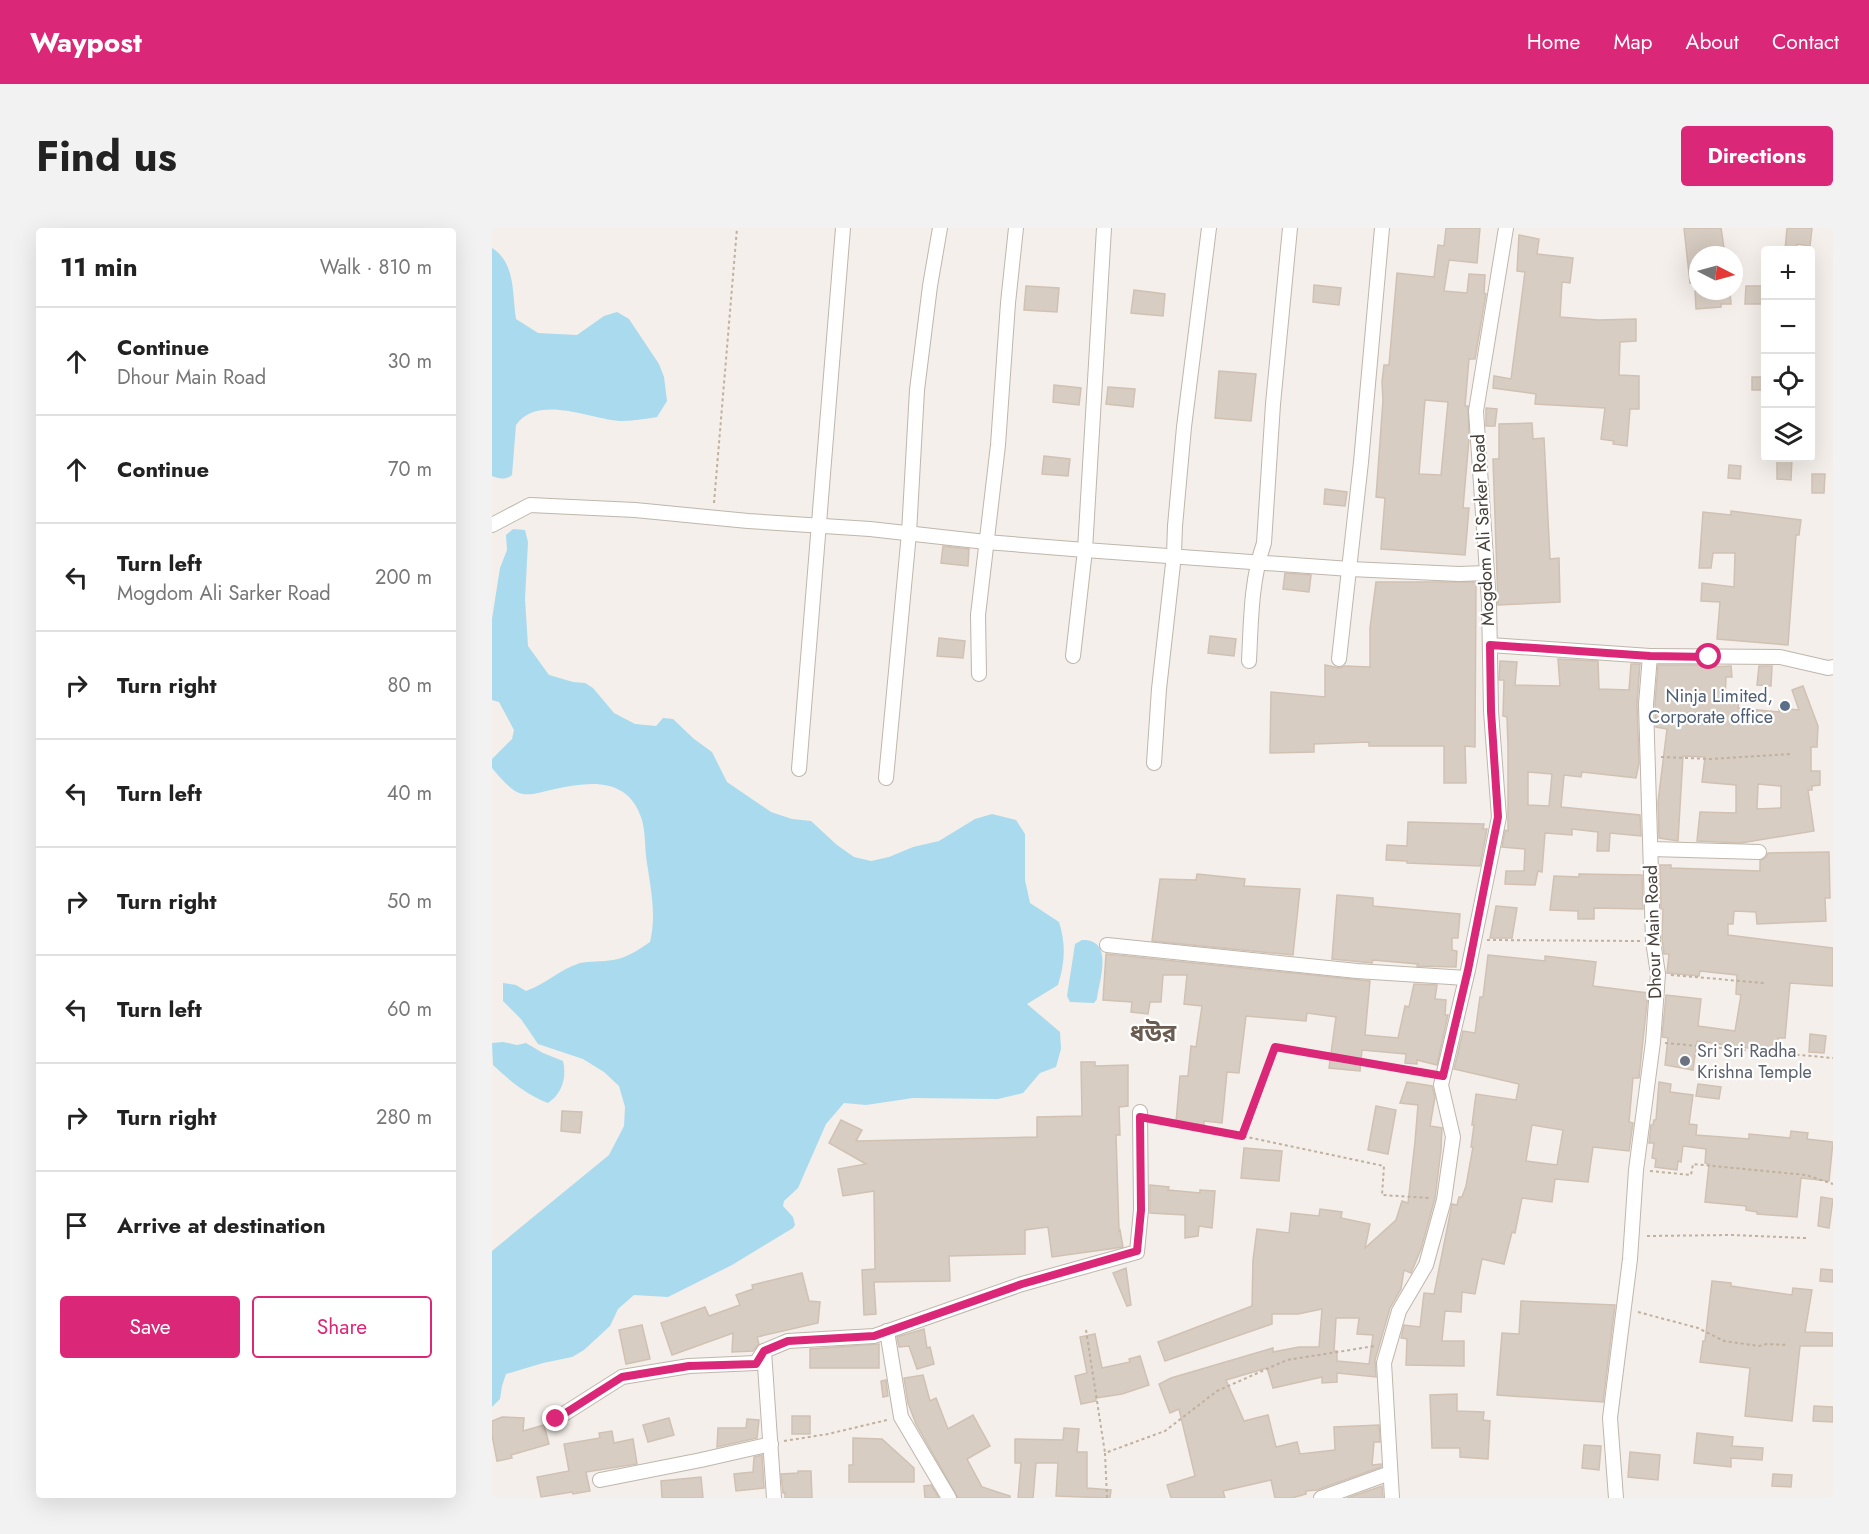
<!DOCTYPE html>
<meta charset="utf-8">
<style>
:root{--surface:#fff;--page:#f2f2f2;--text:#222;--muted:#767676;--line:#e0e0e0;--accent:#db2777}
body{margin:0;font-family:Jost,"Noto Sans Bengali",sans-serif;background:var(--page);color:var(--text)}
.controls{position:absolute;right:18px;top:18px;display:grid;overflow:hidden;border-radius:6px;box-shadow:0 6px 24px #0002}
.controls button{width:54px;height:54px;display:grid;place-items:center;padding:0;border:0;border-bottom:2px solid var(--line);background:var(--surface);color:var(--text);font:30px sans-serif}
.compass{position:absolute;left:1197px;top:18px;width:54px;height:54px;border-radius:50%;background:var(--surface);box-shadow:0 6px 24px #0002;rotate:96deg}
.stop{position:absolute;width:18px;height:18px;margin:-14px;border:4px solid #db2777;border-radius:50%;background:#fff}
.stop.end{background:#db2777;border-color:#fff;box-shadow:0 2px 6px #0008}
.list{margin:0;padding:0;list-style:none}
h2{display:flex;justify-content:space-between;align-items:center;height:78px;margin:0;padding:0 24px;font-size:26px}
h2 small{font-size:20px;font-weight:400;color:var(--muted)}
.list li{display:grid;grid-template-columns:39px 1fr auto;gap:18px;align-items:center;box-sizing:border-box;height:108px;padding:0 24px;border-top:2px solid var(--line)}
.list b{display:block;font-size:22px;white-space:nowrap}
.list p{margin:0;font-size:20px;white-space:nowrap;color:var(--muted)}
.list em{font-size:20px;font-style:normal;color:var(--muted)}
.actions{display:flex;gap:12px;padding:18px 24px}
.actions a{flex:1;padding:14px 0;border:2px solid var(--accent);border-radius:6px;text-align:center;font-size:21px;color:var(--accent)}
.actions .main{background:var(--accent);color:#fff}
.icon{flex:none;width:33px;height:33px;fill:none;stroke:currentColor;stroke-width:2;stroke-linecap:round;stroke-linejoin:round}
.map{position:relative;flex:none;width:1341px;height:1270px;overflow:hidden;border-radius:6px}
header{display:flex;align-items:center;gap:36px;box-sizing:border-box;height:84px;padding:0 30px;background:var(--accent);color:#fff}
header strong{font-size:28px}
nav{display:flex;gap:33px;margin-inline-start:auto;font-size:21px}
.intro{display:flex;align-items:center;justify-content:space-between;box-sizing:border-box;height:144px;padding:0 36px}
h1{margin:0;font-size:42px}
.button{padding:15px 27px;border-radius:6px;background:var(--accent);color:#fff;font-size:21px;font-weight:700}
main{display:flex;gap:36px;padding:0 36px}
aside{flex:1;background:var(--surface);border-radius:6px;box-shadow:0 6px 24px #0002}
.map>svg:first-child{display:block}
.water{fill:#a9daed}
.building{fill:#d8cdc2;stroke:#d0c1b3;stroke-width:1.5;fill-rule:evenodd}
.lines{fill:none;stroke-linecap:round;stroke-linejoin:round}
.street-casing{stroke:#bfb6ac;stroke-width:16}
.path{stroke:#c0b09e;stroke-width:2;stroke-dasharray:3 3;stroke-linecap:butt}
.street{stroke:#fff;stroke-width:14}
.route{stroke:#db2777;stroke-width:8}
.service-dot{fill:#5c6f8a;stroke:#fff;stroke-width:2}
.worship-dot{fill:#6b7280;stroke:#fff;stroke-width:2}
.labels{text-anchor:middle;stroke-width:4.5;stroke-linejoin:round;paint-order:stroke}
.street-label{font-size:18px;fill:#473f38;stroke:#fff}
.service-label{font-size:18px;fill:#4e5e75;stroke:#fff;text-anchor:end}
.worship-label{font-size:18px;fill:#5b616d;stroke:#fff;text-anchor:start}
.district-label{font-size:24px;font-weight:bold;fill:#6a5c50;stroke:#fff}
</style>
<header>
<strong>Waypost</strong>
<nav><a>Home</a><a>Map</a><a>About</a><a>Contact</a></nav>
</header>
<div class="intro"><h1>Find us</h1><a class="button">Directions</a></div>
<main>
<aside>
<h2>11 min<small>Walk · 810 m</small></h2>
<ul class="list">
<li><svg class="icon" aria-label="ahead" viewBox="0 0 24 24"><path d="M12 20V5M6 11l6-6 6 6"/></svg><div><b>Continue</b><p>Dhour Main Road</p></div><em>30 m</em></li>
<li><svg class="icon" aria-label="ahead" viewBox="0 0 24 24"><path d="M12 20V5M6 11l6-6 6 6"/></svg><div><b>Continue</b></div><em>70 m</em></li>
<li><svg class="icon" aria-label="left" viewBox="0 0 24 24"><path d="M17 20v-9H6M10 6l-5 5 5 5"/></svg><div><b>Turn left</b><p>Mogdom Ali Sarker Road</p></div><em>200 m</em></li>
<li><svg class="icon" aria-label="right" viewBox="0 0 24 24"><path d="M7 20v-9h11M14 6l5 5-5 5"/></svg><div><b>Turn right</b></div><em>80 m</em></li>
<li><svg class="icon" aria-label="left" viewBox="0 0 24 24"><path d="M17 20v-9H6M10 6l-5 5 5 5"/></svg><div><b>Turn left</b></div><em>40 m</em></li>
<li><svg class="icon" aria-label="right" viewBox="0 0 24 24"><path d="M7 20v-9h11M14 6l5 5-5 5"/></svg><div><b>Turn right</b></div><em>50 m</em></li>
<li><svg class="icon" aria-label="left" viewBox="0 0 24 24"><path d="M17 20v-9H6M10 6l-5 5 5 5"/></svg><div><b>Turn left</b></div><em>60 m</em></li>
<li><svg class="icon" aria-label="right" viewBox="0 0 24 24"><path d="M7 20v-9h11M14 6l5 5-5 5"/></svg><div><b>Turn right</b></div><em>280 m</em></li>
<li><svg class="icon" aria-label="arrive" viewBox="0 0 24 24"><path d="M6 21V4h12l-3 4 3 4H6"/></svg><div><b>Arrive at destination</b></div></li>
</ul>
<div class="actions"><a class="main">Save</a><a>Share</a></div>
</aside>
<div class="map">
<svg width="1341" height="1270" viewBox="0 0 1341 1270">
<rect width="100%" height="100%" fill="#f4efea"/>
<!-- water -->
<g class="water">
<path d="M0,20c24,15 20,46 24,71l22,14 39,2 27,-19 13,-4 12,7 30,45 5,13 3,24 -10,16c-12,2 -25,4 -38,4 -29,-2 -81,-27 -103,4l-4,50c-6,5 -13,4 -20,1z"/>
<path d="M21,301l12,1 3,12 -3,57 3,47 21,29 24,7 12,1 8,5 21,25 21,11 21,2 7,-8 10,1 21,20 18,13 15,30 44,30 21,7 19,2 26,24 17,12 17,4 18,-4 24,-10 26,-6 36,-22 17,-5 24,6 9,14v46l5,23 29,19c7,22 6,41 -1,63l-31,19 33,28 1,17 -5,18 -16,6 -17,20 -25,6 -85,-1 -47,7 -22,-2 -18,21 -28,64 -14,13 -1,5 10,11 2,8 -2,3 -61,37 -64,32 -34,-2 -16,14 -8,17 -26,24 -12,7 -29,6 -37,11 -4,12 -2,13 -8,8v-156l117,-96 15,-29 1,-19 -6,-21 -15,-14 -21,-13 -45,-15 -17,-25 -18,-18v-18l13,2 10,6c20,-7 34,-22 54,-28 10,-2 22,-1 33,-3 14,-2 25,-10 37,-18 7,-29 0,-56 -4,-86 -1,-12 -1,-25 -4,-36 -13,-43 -51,-39 -87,-31 -11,2 -25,8 -36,4 -11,-5 -19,-16 -27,-25v-9l20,-20 2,-9 -15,-28 -7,-2v-81l8,-51 7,-18 -1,-15z"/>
<path d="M590,712c32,-1 18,39 15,59l-3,4 -24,-1 -3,-6 8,-52z"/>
<path d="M11,814l14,3 9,-2 17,10 20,8c4,17 -1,33 -15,42 -22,-9 -38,-22 -55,-38l-1,-22z"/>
</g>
<!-- building -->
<g class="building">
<path d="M954,0h34l-3,35 -28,-3 -5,31 23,2 2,-19 16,1 -1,18 2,1 -11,65h-6l-4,47h3l1,33 -6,69h6l-4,47 -84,-6 4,-51 -9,-1 7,-97 -1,-18 2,-17h5l8,-92 37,4 4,-32 6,1zM933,172l23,2 -7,73 -22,-1z"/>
<polygon points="1192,0 1229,0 1233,27 1206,27 1206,55 1198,55"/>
<polygon points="1295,0 1320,0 1318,18 1305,16 1305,22 1293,22"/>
<polygon points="1027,7 1047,11 1045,26 1081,30 1078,55 1070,54 1068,89 1107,92 1144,91 1144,113 1128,114 1127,147 1147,148 1147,181 1138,181 1135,218 1121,216 1122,213 1109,211 1113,180 1043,176 1044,166 1001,160 1002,148 1019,151 1033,44 1025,43"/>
<polygon points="822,57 849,60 847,77 821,74"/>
<polygon points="534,58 567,60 565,84 532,82"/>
<polygon points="1254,58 1274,58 1274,76 1253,76"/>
<polygon points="642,62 673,66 671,88 639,85"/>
<polygon points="1203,63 1238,64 1239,76 1229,76 1229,79 1204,81"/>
<polygon points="727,143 764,146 759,193 723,190"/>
<rect x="1260" y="149" width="14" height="13"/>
<polygon points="562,157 589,160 587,177 561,174"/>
<polygon points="616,159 643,161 641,179 614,176"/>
<polygon points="994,180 1005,181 1003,198 994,198"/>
<polygon points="1040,195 1041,211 1052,210 1058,331 1067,330 1068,374 1006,377 1001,231 1007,231 1007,196"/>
<polygon points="552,228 578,231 576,248 550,246"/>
<polygon points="1285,230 1300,230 1299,252 1285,251"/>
<polygon points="1237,237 1249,238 1248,251 1236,250"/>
<polygon points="1320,246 1333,246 1332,265 1320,265"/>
<polygon points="833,261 855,264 853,278 832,276"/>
<polygon points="1239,283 1309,292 1307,307 1304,307 1296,417 1225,411 1228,374 1209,373 1210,355 1242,359 1243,325 1221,325 1219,340 1207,340 1211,284 1239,287"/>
<polygon points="451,318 477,321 476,338 449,335"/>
<polygon points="793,345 819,347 817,364 791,361"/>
<polygon points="884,354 984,354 983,519 973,518 974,555 952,555 952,518 877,518 877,514 822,516 822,524 778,525 779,464 833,469 833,437 847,440 853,438 878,439 878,400"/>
<polygon points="718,408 744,411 742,428 716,425"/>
<polygon points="447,410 473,413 471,430 445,428"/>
<path d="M1066,431l40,2 1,28 30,1 2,-26h9l-3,40 2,59 -3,15 -54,-6 -1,5 -17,-2 -3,32 79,8 1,21 -31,-3 -1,18h-12l1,-19 -26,-3v6l-27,-2 -3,39 -4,-1 -3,14 -30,-1 1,-13h18l1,-22 -23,-2 3,-17 3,1v-83l-1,-31 -4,-1 1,-36h-5l1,-19 17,1 -2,23 45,1zM1036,544l24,2 -3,32 -21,-1z"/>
<path d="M1166,437h46v2l27,-1 1,11h-6l-1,22 14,1 -1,8 41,4v-4l20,2 -7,-20 11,-4 15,40 -1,21h-6v24h9v14l-8,1v4h-4l6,41 -73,12 -44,-2 3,-29 36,1v-28l-34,-3 3,-25 -22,-1 -5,85 -19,-3 -1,-36 9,-73 -11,-2 -1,-23zM1266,556l23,2v22l-24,1z"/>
<polygon points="1267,438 1280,438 1279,458 1265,457"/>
<polygon points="916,594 992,596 991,601 995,601 988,638 915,635 915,633 894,632 895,617 915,618"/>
<polygon points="1337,624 1338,670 1333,670 1334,693 1265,696 1264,684 1242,683 1241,696 1236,696 1236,707 1341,720 1341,758 1298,755 1293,810 1286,810 1284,824 1205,813 1201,842 1173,837 1176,810 1170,809 1174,767 1209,771 1206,798 1243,803 1249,767 1244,766 1245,747 1208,743 1207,748 1175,745 1177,726 1172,726 1170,711 1171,681 1169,681 1168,637 1179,637 1179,640 1268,643 1268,633 1274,629 1276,625"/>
<polygon points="705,646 753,651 752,658 808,661 801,727 660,713 668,651 704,652"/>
<polygon points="1087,646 1150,647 1151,681 1102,680 1102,691 1086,691 1086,683 1058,682 1062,648 1087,649"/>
<polygon points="845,667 881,670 881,678 968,686 966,710 960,710 960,722 965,723 964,739 925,738 926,736 881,732 880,735 840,731"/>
<polygon points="1004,678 1025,680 1020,710 998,710"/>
<polygon points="614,726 878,753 873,807 906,810 913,778 917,779 922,756 945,757 943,771 954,772 953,787 956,787 945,837 925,832 925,836 913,835 914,826 870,822 868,843 837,840 844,789 815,785 814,793 754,788 747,845 735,844 730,895 712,893 712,897 684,894 688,848 696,848 699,818 704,819 710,778 692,776 695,747 671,747 669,774 658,774 656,786 639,784 640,774 611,772"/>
<path d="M996,727l57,6v-5l51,6 -3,24 55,7 -9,85h-6l-4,44 4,1 -4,28 -36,-4 -5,35 -33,-3 -3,23 -30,-4 -7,35 -3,-1 -8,32 -22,-5 -7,35 -13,-2 -1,20 -16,-1 -3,30h22v25l-58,-1 1,-26 -6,-1 3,-13 16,2 4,-34 10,1 18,-90 5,1 2,-8h3l4,-11 7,-39h-2l3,-22h-2l4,-31 40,6 3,-16 -65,-15 9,-38 12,2 5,-36h3zM1040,897l31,5 -6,35 -31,-4z"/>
<polygon points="1318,806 1334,808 1332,825 1317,824"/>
<polygon points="589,834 603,834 603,838 636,837 636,878 627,879 628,907 624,907 627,1003 628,1002 631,1019 560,1029 556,999 533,1002 533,1026 457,1028 458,1053 382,1054 384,1086 372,1087 370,1042 383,1041 382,963 351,968 346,941 374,936 337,915 349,892 370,902 364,913 545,909 545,889 590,888"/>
<path d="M915,854l25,4 3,11 -5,29 12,2 -1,22 -6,48 -14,51 -10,24 -7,-3 -3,19 -11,19 -15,52 1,17 -39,-4v9l-15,1v-6l-49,11 -6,-20 -41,12 18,41 24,-6 8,32 21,-5 3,12 35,-4 -1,-23 45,-2 1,17h-6l-2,23 9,-1v3l-64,23 -11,1v3l-14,4h-17l-4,-18 -48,11 2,7h-54l-4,-13 28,-9 -16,-67 -9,4 -11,-29 12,-6 102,-30v4l26,-5h20l3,-38 -24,5h-26v10l-107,37 -7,-19 94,-36 1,-46 4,-31 32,4 2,-20 28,3 1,-7 22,3 -1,6 29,6 -5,24 31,-28 6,-19 6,2 7,-61 3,-37 -18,-2zM844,1090h23l-2,16 16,1 -4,29 -32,-3v-10h-3z"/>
<polygon points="1167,854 1179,856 1178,864 1201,867 1197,896 1205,897 1204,907 1257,911 1257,906 1298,910 1299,903 1316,905 1315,911 1341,914 1337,953 1309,950 1305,989 1265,986 1265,984 1254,982 1254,978 1213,974 1217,936 1213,935 1214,921 1191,918 1189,934 1186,933 1185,942 1163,939 1164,931 1160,930 1162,915 1157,915 1159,897 1161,897 1162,892 1164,892"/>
<polygon points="1206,856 1229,859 1227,871 1204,868"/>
<polygon points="884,878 904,882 896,926 876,922"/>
<polygon points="70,883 90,884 88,905 69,903"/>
<polygon points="752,920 790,923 787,953 749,950"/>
<polygon points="658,957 677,959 676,962 708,965 708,962 723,963 720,1000 707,998 706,1008 693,1010 693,987 658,985"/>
<polygon points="1329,969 1341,971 1337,1000 1326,998"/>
<polygon points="634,1040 639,1077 635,1078 621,1045"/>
<polygon points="1329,1041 1341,1042 1341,1054 1328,1053"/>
<polygon points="310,1045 317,1073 328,1074 326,1095 265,1109 267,1116 261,1123 240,1124 241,1105 180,1127 169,1095 213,1079 217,1088 248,1077 244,1067 261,1061 260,1057"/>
<polygon points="1220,1053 1239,1055 1239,1058 1300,1067 1301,1060 1320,1062 1313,1104 1341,1105 1341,1118 1308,1118 1300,1193 1253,1188 1258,1140 1208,1134 1211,1113 1213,1113"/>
<polygon points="1029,1073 1123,1077 1111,1174 1005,1167 1010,1105 1027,1106"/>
<polygon points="150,1097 158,1131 134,1136 127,1102"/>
<polygon points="432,1101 435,1120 438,1119 442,1136 425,1141 417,1118 407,1119 405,1109"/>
<polygon points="603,1106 610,1140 638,1134 637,1131 648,1128 657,1157 630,1166 604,1170 604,1173 589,1176 583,1148 595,1145 588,1109"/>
<polygon points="387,1116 387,1140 318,1140 318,1121"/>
<polygon points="431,1147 438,1173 444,1170 456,1201 481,1187 498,1218 475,1231 490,1259 518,1268 518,1270 466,1270 424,1196 416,1175 412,1150"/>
<polygon points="394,1152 396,1168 391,1169 389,1153"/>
<polygon points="965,1166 965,1183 992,1184 991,1192 998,1193 996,1231 968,1229 968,1220 940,1220 938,1167"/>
<polygon points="1322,1178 1341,1179 1341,1194 1321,1193"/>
<rect x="300" y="1188" width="18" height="18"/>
<polygon points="10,1189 32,1190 31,1203 52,1197 57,1216 19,1227 20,1230 5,1233 0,1207 0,1193"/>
<polygon points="177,1190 182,1207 156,1214 151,1197"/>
<polygon points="255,1191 267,1192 265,1210 225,1219 226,1200 254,1200"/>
<polygon points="572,1200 587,1201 585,1224 595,1224 595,1260 619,1262 618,1270 564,1268 566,1235 544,1235 541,1270 526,1270 529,1235 523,1235 523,1211 571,1212"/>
<polygon points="120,1203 122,1215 141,1211 145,1236 94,1244 98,1263 81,1266 80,1264 49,1269 45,1249 77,1243 72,1216 108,1210 107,1205"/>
<polygon points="1205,1205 1241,1209 1240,1218 1271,1220 1270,1232 1239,1230 1239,1239 1202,1235"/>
<polygon points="361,1210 390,1211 422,1240 422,1254 357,1254 357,1237 361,1237"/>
<polygon points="1092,1217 1109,1218 1107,1242 1090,1240"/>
<polygon points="1138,1224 1168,1227 1166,1252 1136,1249"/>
<polygon points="270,1227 272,1260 244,1263 242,1246 261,1244 262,1229"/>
<polygon points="306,1243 319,1243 320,1270 293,1270 293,1265 291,1265 289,1246 306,1245"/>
<polygon points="1281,1246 1300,1247 1299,1259 1280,1258"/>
<polygon points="209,1249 211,1270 170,1270 169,1253"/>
<polygon points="439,1257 447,1270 433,1270 432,1258"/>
<polygon points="890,1258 891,1270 855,1270"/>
</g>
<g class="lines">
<defs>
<g id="street">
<polyline points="0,297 38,277 143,282 256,293 378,301 494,314 593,322 858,341 967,346 995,345"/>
<polyline points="998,417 1158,428"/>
<polyline points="581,428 593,322 612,0"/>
<polyline points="847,431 869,234 890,0"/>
<path d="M757,433c2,-40 2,-81 15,-118l9,-139 17,-176"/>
<polyline points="487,446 486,387 506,217 516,75 524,0"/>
<polyline points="662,535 667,461 682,327 683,298 692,199 717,0"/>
<polyline points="307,541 351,0"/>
<polyline points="394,550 417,305 425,162 438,58 448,0"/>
<polyline points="1159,621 1267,624"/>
<polyline points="615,717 865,743 974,750"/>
<polyline points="395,1103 409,1189 457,1270"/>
<polyline points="64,1191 130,1149 197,1138 264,1135 272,1123"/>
<polyline points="108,1252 209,1232 279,1216"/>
<polyline points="282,1270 272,1123 296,1113 382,1108 530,1056 645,1024 649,982 648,884"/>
<polyline points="829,1270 898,1245"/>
<polyline points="900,1270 892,1135 907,1083 934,1037 952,972 961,909 949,857 976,742 1007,589 999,483 997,374 984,183 1014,0"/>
<polyline points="1124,1270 1118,1190 1138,1031 1144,942 1161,814 1166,746 1161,713 1154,476 1158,428 1288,429 1336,440 1341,439"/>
</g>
</defs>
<!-- street casing -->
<use href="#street" class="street-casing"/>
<!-- path -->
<g class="path">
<polyline points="222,275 245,0"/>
<polyline points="1169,529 1219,531 1298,526"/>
<polyline points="995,712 1149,713"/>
<polyline points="1179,747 1272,755"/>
<polyline points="1173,815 1341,830"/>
<polyline points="936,846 783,819 750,908 892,938 890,967 937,970"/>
<polyline points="661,891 750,908"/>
<polyline points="1158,943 1199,947 1201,936 1314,947 1341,956"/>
<polyline points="1155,1008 1240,1007 1314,1010"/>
<polyline points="1146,1084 1206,1100 1232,1113 1267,1118 1275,1116 1296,1117"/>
<polyline points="594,1102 613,1225"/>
<polyline points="292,1213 336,1206 395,1192"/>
<polyline points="615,1270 613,1225 673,1203 725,1163 795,1132 883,1118"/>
</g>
<!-- street -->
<use href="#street" class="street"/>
</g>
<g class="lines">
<!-- route -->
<polyline class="route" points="64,1191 130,1149 197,1138 264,1136 272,1123 296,1113 382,1108 530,1056 645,1023 649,982 648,889 750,908 783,819 951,848 976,742 1006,589 999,483 998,417 1158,428 1217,429"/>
</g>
<!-- markers -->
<circle class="service-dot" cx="1293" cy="478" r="6"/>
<circle class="worship-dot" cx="1193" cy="833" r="6"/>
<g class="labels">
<!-- street labels -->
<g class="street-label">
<text transform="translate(991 302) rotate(-93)" y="6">Mogdom Ali Sarker Road</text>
<text transform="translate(1161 704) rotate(-92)" y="6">Dhour Main Road</text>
</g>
<!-- service labels -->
<g class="service-label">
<text x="1281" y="474">Ninja Limited,<tspan x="1281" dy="21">Corporate office</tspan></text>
</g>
<!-- worship labels -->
<g class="worship-label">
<text x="1205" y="829">Sri Sri Radha<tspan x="1205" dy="21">Krishna Temple</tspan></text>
</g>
<!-- district labels -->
<g class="district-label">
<text x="661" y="813">ধউর</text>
</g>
</g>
</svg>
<div class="controls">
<button>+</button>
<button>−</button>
<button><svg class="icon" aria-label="locate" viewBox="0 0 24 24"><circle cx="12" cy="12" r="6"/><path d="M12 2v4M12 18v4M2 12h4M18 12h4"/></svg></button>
<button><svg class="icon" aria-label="layers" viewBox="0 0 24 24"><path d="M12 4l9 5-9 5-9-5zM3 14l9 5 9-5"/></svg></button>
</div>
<svg class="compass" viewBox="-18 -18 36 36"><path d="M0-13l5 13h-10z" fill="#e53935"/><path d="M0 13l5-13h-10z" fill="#767676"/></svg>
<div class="stop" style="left:1217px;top:429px"></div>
<div class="stop end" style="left:64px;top:1191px"></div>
</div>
</main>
